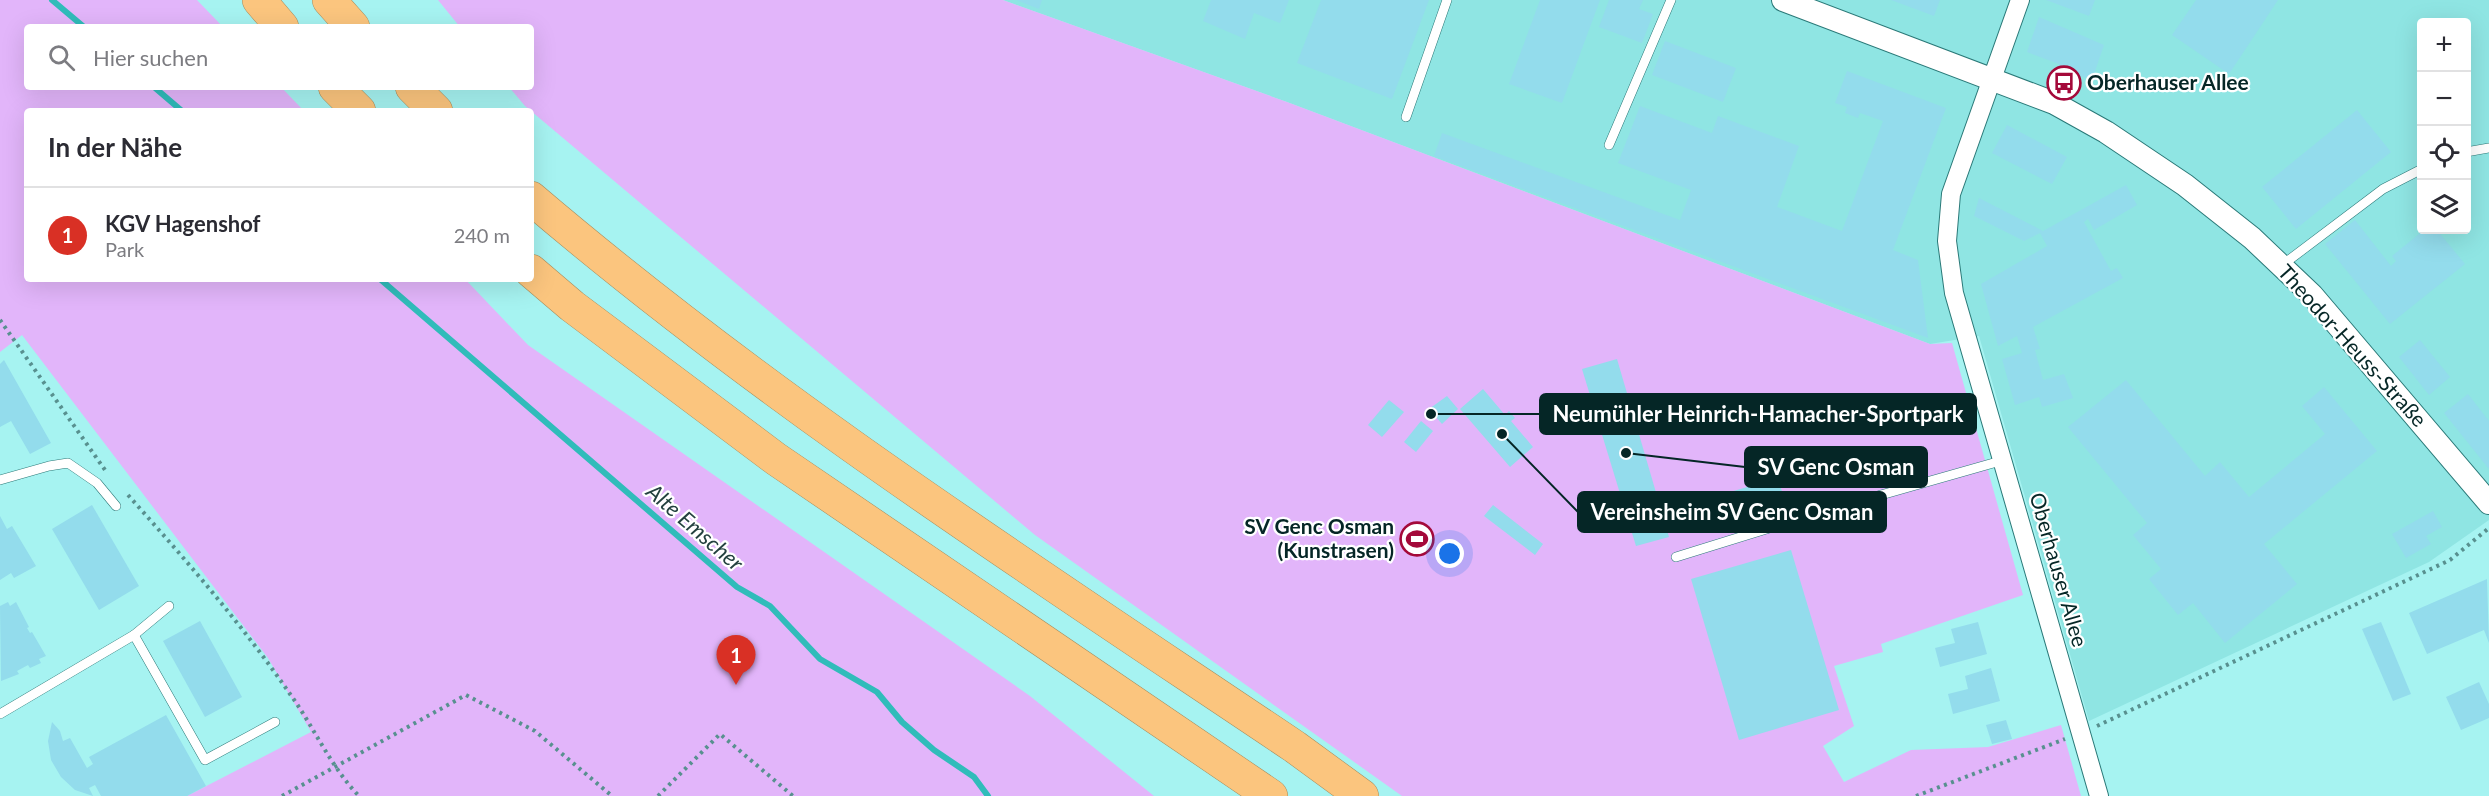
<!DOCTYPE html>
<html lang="de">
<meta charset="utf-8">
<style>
:root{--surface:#fff;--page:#f2f2f3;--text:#2b2b33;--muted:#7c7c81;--line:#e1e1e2;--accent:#d93025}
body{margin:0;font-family:Lato,sans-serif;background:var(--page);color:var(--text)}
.controls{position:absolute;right:18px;top:18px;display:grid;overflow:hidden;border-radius:6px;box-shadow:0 6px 24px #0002}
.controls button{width:54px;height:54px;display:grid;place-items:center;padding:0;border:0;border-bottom:2px solid var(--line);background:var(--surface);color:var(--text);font:30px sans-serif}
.you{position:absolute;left:1450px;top:554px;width:21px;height:21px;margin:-15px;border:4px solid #fff;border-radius:50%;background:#1a73e8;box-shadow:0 0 0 9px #1a73e833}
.badge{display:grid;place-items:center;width:39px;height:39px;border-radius:50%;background:var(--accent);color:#fff;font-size:20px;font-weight:700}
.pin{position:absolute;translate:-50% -50px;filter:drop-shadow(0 2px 3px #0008)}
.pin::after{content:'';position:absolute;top:32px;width:21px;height:18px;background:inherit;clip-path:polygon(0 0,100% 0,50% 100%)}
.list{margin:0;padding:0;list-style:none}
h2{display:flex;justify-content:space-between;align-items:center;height:78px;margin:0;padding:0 24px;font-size:26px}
h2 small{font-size:20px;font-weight:400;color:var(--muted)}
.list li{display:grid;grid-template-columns:39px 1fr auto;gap:18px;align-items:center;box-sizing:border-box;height:96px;padding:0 24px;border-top:2px solid var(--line)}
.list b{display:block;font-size:22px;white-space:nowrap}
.list p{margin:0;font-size:20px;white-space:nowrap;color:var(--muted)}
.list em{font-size:20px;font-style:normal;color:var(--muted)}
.icon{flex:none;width:33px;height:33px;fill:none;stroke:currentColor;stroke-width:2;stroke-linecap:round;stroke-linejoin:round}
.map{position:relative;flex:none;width:2489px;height:796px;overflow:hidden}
.search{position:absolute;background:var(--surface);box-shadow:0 6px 24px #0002;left:24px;top:24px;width:510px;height:66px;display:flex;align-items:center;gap:15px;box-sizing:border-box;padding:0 21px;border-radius:6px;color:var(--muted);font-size:22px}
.panel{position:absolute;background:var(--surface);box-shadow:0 6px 24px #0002;left:24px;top:108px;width:510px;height:174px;border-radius:6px}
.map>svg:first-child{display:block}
.built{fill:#8fe5e3;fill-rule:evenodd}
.green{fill:#e2b5fa}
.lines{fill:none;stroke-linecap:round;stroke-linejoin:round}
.stream{stroke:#30bcba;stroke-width:6}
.building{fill:#93dcec}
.service-casing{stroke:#2a7978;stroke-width:10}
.minor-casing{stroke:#2a7978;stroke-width:20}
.tertiary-casing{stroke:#2a7978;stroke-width:24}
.motorway-casing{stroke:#a58d5f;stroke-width:34}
.path{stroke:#58908f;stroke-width:4;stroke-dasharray:3 4.5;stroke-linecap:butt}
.service{stroke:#fff;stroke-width:9}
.minor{stroke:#fff;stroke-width:18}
.tertiary{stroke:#fff;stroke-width:22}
.motorway{stroke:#fbc57e;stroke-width:33}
.labels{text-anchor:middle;stroke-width:4.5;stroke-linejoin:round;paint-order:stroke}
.poi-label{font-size:21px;font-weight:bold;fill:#052626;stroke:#fff;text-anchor:start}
.street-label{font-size:21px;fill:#052626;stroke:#fff}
.water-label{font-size:22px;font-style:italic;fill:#244140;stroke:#fff}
.leader{fill:none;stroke:#052626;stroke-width:2}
.callout-dot{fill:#052626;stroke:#fff;stroke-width:2}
.callout{fill:#052626;stroke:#052626;stroke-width:2}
.callout-label{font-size:22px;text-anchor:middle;font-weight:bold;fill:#fff}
</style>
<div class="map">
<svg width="2489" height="796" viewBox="0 0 2489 796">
<rect width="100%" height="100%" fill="#a6f3f1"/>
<!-- built -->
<path class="built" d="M1003,0h1486v520l-60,42 -340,159 -110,-385 -49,8 -643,-242zM2422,22h44v208h-44z"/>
<!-- green -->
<g class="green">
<polygon points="0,0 197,0 223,27 27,27 27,87 281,87 304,111 27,111 27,279 465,279 528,345 1030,696 1154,796 187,796 311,732 268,658 22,335 0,352"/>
<polygon points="438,0 1003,0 1287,102 1930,344 1952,343 2023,595 1881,644 1883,652 1834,666 1854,726 1823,746 1844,782 1911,750 1988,747 2061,725 2081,796 1402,796 1035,535 525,106 509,87 531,87 531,27 460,27"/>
</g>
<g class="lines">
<!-- stream -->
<g class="stream">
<polyline points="52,0 84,27"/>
<polyline points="154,87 182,111"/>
<polyline points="380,279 737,587 770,606 820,659 877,692 902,722 934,750 974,777 988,796"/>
</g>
</g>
<!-- building -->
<g class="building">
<polygon points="1016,0 1042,0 1039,9"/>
<polygon points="1211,0 1289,0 1280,23 1254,13 1245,39 1203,21"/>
<polygon points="1321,0 1429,0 1392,99 1297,63"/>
<polygon points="1540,0 1600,0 1562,103 1509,84"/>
<polygon points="1609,0 1643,0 1639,9 1653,14 1642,43 1599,27"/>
<polygon points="1891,0 1940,0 1934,16"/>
<polygon points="2046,0 2095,0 2089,16"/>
<polygon points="2196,0 2278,0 2229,74 2172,35"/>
<polygon points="2039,17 2104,45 2092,80 2058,68 2059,64 2027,52"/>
<polygon points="1665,41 1736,68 1723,102 1652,75"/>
<polygon points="1847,71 1946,108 1893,250 1918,260 1928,338 1434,156 1442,133 1680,220 1691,190 1618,163 1640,106 1712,133 1718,116 1799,146 1777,207 1842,231 1883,121 1860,113 1858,118 1845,113 1847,107 1835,103"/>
<polygon points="2357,110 2391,152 2296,229 2262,187"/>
<polygon points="2007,125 2067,157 2052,184 1992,153"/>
<polygon points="2126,185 2137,205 2094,230 2088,219 2084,222 2111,271 2117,268 2123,278 2033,327 2040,349 2035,350 2043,380 2064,374 2073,398 2042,407 2039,397 2015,405 2002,359 2022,353 2017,336 1998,346 1981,284 2047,246 2040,233 2024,241 1974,216 1979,198 2043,231"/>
<polygon points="2355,220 2391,266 2396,261 2392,256 2424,230 2437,230 2465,264 2390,324 2325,244"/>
<polygon points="2420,340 2450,377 2429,395 2399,357"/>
<polygon points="1617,359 1669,537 1636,546 1582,369"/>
<polygon points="4,360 51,443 30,454 11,421 0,427 0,364"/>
<polygon points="2126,380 2205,476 2220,462 2249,497 2325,434 2302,406 2324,387 2377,451 2264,544 2297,584 2225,643 2193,603 2178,615 2149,579 2161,569 2133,535 2147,523 2068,427"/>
<polygon points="1483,389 1505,415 1509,411 1515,418 1511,421 1533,447 1510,467 1460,409"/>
<polygon points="2468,394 2489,421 2489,469 2444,413"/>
<polygon points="1447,396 1458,409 1442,424 1429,409"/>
<polygon points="1389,400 1404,412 1382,437 1368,425"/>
<polygon points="1421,421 1433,431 1416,452 1404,442"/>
<polygon points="1778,478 1785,502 1696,528 1689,504"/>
<polygon points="92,505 139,586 99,610 52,529"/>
<polygon points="1493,505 1543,544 1535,555 1484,516"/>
<polygon points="2433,511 2442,527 2426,536 2431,544 2406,558 2392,534"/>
<polygon points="0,516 7,529 12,526 36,566 14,578 11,573 0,580"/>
<polygon points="1791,550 1839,710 1739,740 1691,579"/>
<polygon points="2487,579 2489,643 2484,630 2427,654 2409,613"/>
<polygon points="8,602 10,606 16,602 29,627 27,628 30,633 32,632 46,656 39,659 41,663 30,668 28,665 17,671 19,674 1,681 0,606"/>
<polygon points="200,621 242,697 205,717 163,641"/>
<polygon points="1978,622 1987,654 1940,667 1935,648 1955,643 1951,629"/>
<polygon points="2381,622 2411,694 2393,701 2362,629"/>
<polygon points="1991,668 2000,701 1953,714 1948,694 1968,689 1965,676"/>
<polygon points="2479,682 2489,704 2489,718 2461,730 2446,697"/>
<polygon points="166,715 206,786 187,796 101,796 95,785 89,788 93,796 75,790 61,777 51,760 48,741 52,722 60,731 63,741 70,738 87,768 93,764 89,757"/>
<polygon points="2006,720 2012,739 1992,744 1986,725"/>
</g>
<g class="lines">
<defs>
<g id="service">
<polyline points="1406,117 1447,0"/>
<polyline points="1609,145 1671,0"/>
<polyline points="2466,152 2489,148"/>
<polyline points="2281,266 2383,189 2422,169"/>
<polyline points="0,480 49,466 68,463 97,483 116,506"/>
<polyline points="1676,557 1821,512 2004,460"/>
<polyline points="134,635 169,606"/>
<polyline points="0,714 134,635 205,760 275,722"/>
</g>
<polyline id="minor" points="2020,0 1951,194 1947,241 1954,293 2099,796"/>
<polyline id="tertiary" points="1783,0 2054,103 2106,132 2185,185 2252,238 2312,295 2489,503"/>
<g id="motorway">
<polyline points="259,0 282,27"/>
<polyline points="329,0 353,27"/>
<polyline points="335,87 359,111"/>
<polyline points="412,87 436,111"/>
<path d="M531,198c239,204 504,374 764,549l67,49"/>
<polyline points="531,271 572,306 776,459 1271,796"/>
</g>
</defs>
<!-- service casing -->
<use href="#service" class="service-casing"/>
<!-- minor casing -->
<use href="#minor" class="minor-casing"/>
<!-- tertiary casing -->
<use href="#tertiary" class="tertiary-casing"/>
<!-- motorway casing -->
<use href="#motorway" class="motorway-casing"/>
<!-- path -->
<g class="path">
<polyline points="0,320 105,470"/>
<path d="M128,495c57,64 113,128 162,199 24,33 40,72 69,102"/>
<polyline points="2097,726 2450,560 2489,528"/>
<polyline points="282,796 466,695 535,731 612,796"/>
<polyline points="658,796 720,734 793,796"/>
<polyline points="1916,796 2065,739"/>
</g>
<!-- service -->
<use href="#service" class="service"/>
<!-- minor -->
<use href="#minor" class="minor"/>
<!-- tertiary -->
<use href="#tertiary" class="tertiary"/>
<!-- motorway -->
<use href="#motorway" class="motorway"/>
</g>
<!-- icons -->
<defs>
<symbol id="bus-ring" viewBox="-11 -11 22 22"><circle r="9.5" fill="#fff" stroke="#a4093a" stroke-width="1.5"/><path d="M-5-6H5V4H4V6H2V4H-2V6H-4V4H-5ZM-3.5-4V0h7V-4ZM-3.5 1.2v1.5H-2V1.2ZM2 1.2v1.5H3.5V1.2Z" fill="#a4093a"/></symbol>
<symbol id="stadium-ring" viewBox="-11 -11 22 22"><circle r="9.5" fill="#fff" stroke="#a4093a" stroke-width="1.5"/><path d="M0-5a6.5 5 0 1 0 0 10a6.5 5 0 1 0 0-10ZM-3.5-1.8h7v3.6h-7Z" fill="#a4093a"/></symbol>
</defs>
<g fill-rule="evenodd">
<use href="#bus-ring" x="2045" y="64" width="38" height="38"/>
<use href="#stadium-ring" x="1398" y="520" width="38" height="38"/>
</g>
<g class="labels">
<!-- poi labels -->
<g class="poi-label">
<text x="2087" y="90">Oberhauser Allee</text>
<text x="1394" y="534" text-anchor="end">SV Genc Osman<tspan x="1394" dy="24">(Kunstrasen)</tspan></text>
</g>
<!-- street labels -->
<g class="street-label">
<text transform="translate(2352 346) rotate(48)" y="7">Theodor-Heuss-Straße</text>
<text transform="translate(2058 570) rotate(74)" y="7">Oberhauser Allee</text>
</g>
<!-- water labels -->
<g class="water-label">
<text transform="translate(695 527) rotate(41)" y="8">Alte Emscher</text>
</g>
</g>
<!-- callouts -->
<path class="leader" d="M1431 414L1540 414M1626 453L1745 467M1502 434L1578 512"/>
<g class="callout-dot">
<circle cx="1431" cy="414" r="6"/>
<circle cx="1626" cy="453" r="6"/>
<circle cx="1502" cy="434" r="6"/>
</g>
<g class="callout">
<rect x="1540" y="394" width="436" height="40" rx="6"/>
<rect x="1745" y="447" width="182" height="40" rx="6"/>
<rect x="1578" y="492" width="308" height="40" rx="6"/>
</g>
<g class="callout-label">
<text x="1758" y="422">Neumühler Heinrich-Hamacher-Sportpark</text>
<text x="1836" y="475">SV Genc Osman</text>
<text x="1732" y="520">Vereinsheim SV Genc Osman</text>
</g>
</svg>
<div class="controls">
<button>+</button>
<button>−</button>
<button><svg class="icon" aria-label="locate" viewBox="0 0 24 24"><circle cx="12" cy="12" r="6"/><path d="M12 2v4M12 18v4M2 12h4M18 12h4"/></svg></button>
<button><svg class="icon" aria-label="layers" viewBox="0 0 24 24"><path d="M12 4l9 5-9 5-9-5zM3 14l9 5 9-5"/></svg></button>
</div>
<div class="you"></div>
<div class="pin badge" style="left:736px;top:685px">1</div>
<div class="search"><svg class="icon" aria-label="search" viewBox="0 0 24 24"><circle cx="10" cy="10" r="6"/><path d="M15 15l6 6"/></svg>Hier suchen</div>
<section class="panel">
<h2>In der Nähe<small></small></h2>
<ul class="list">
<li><span class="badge">1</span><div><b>KGV Hagenshof</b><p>Park</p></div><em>240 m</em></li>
</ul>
</section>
</div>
